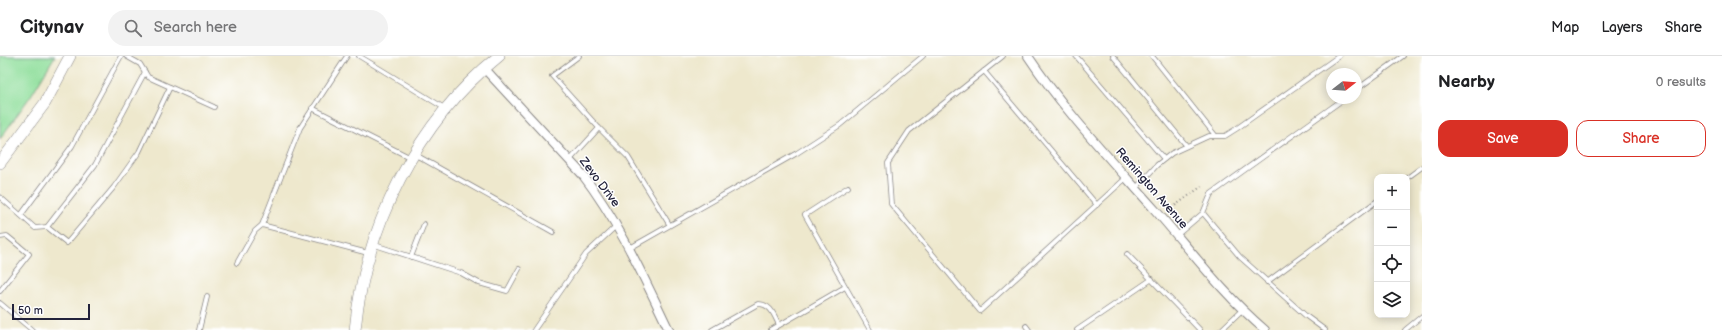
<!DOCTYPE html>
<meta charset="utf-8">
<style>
:root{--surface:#fff;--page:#f2f2f2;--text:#202124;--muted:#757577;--line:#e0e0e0;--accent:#d93025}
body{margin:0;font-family:"Balsamiq Sans",sans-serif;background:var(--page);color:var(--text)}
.controls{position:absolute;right:12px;bottom:12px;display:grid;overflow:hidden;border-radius:8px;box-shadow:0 2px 10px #0003}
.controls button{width:36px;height:36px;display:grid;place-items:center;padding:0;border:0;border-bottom:1px solid var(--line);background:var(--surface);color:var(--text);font:20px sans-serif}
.compass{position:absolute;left:1326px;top:12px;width:36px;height:36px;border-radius:50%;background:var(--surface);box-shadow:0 2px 10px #0003;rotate:73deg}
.scale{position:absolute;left:12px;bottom:10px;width:78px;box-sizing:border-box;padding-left:4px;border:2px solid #22223b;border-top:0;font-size:11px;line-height:14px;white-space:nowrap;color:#22223b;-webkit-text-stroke:3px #fff;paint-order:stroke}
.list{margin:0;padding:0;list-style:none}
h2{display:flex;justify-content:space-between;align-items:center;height:52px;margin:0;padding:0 16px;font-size:17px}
h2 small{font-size:13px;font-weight:400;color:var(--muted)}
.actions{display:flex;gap:8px;padding:12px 16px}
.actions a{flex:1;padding:9px 0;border:1px solid var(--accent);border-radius:12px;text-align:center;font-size:14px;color:var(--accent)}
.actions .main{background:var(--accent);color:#fff}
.icon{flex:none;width:22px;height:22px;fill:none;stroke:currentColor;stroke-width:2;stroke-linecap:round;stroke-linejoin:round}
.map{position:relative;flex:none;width:1422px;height:274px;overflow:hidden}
header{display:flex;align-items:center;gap:24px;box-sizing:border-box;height:56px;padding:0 20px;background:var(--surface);border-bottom:1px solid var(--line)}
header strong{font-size:19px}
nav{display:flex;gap:22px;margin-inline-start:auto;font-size:14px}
.search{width:280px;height:36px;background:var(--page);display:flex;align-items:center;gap:10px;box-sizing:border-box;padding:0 14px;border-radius:22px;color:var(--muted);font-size:15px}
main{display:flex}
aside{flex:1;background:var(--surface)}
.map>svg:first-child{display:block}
.green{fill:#91df9d;stroke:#5a806c}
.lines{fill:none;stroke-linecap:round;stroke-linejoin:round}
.lane-casing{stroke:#888584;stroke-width:5.5}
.street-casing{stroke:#888584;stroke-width:10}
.secondary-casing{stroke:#888584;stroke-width:12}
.path{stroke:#888584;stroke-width:2;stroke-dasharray:1 3;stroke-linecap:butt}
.lane{stroke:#fff;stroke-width:4}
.street{stroke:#fff;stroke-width:8}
.secondary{stroke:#fff;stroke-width:11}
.labels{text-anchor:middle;stroke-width:3;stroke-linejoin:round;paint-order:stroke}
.street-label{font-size:12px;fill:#22223b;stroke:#fff}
</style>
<header>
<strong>Citynav</strong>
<div class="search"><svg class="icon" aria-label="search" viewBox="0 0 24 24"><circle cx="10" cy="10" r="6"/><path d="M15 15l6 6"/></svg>Search here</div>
<nav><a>Map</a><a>Layers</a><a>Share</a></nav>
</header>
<main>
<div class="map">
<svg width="1422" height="274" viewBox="0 0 1422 274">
<rect width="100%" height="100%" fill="#fff"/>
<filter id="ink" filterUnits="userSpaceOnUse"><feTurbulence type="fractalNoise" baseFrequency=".025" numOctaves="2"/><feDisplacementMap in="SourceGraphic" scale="8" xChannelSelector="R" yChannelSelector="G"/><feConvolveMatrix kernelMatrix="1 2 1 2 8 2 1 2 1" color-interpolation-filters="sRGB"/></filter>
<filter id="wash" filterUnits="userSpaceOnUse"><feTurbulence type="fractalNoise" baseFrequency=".012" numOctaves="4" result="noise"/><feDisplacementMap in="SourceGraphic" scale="16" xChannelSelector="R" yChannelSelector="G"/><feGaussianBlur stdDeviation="0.9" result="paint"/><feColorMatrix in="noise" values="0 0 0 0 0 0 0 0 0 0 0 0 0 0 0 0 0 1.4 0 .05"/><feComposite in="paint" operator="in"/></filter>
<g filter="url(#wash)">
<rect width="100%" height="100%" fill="#eee8cd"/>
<!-- green -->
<polygon class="green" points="0,0 55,0 32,38 0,83"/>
</g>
<g filter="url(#ink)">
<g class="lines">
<defs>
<g id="lane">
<polyline points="126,0 140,8 148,21 214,51"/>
<polyline points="359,0 446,53"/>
<polyline points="1003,0 909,75 888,107 891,148 980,255 1126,122"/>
<polyline points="1076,0 1164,103"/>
<polyline points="1113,0 1186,89"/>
<polyline points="1152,0 1215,79"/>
<polyline points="984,15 1097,149"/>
<polyline points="1356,34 1403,0"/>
<polyline points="312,52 411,102"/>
<polyline points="599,72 628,101 669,168"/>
<polyline points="414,98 553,176"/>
<polyline points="570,104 599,72 552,20 579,0"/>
<polyline points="1407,122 1422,111"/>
<polyline points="848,131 805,159 870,274"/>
<polyline points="1136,132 1157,109 1172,97 1209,80 1225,80 1236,73 1339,0"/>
<polyline points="0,141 35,172 47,171 67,187 114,131 139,96 170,31"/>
<polyline points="1203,157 1211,138 1345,42"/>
<polyline points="21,159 72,90 121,0"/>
<polyline points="262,169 368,197"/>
<polyline points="47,171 95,109 145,16"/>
<polyline points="1177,179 1203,157 1240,201 1306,260 1325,274"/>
<polyline points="0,181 7,180 29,198 0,235"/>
<polyline points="375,189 461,217 479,227 507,235 519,213"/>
<polyline points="630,192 797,97 840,69 923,0"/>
<polyline points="1127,198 1200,274"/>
<polyline points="411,201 424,168"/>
<polyline points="237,207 255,175 262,169 300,72 347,0"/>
<polyline points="1267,226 1377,145"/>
<polyline points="0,247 32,274"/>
<polyline points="1026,270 1029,274"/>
<polyline points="199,274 207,241"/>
<polyline points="534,274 586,198 616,170"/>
<path d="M712,274l46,-26c13,0 16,11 21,21"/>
<polyline points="771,274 845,231"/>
<polyline points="1077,274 1152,223"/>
<polyline points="1221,274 1242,254"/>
<polyline points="1405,274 1422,260"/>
</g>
<g id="street">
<path d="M1028,0c37,56 84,105 128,155 35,40 68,84 109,119"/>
<path d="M484,12l98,106c37,48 61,102 87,156"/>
</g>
<g id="secondary">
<polyline points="0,107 45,47 70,0"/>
<path d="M355,274c10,-104 62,-208 144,-274"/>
</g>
</defs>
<!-- lane casing -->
<use href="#lane" class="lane-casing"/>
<!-- street casing -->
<use href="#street" class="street-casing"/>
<!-- secondary casing -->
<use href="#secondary" class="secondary-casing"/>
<!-- path -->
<polyline class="path" points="1172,152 1202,130"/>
<!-- lane -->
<use href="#lane" class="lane"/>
<!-- street -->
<use href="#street" class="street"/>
<!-- secondary -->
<use href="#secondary" class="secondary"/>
</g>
</g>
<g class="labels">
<!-- street labels -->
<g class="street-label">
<text transform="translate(600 126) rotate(53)" y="4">Zevo Drive</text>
<text transform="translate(1152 132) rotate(49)" y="4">Remington Avenue</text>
</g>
</g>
</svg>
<div class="controls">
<button>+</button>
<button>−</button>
<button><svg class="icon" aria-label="locate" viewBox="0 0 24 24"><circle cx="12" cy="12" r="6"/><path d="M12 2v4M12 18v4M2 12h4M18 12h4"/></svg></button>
<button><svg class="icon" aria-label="layers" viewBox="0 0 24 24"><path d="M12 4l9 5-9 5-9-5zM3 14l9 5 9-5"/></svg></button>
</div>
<svg class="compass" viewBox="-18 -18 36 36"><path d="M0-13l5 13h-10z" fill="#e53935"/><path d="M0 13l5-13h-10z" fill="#757577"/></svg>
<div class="scale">50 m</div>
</div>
<aside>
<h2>Nearby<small>0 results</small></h2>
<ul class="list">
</ul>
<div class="actions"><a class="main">Save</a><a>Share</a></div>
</aside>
</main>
